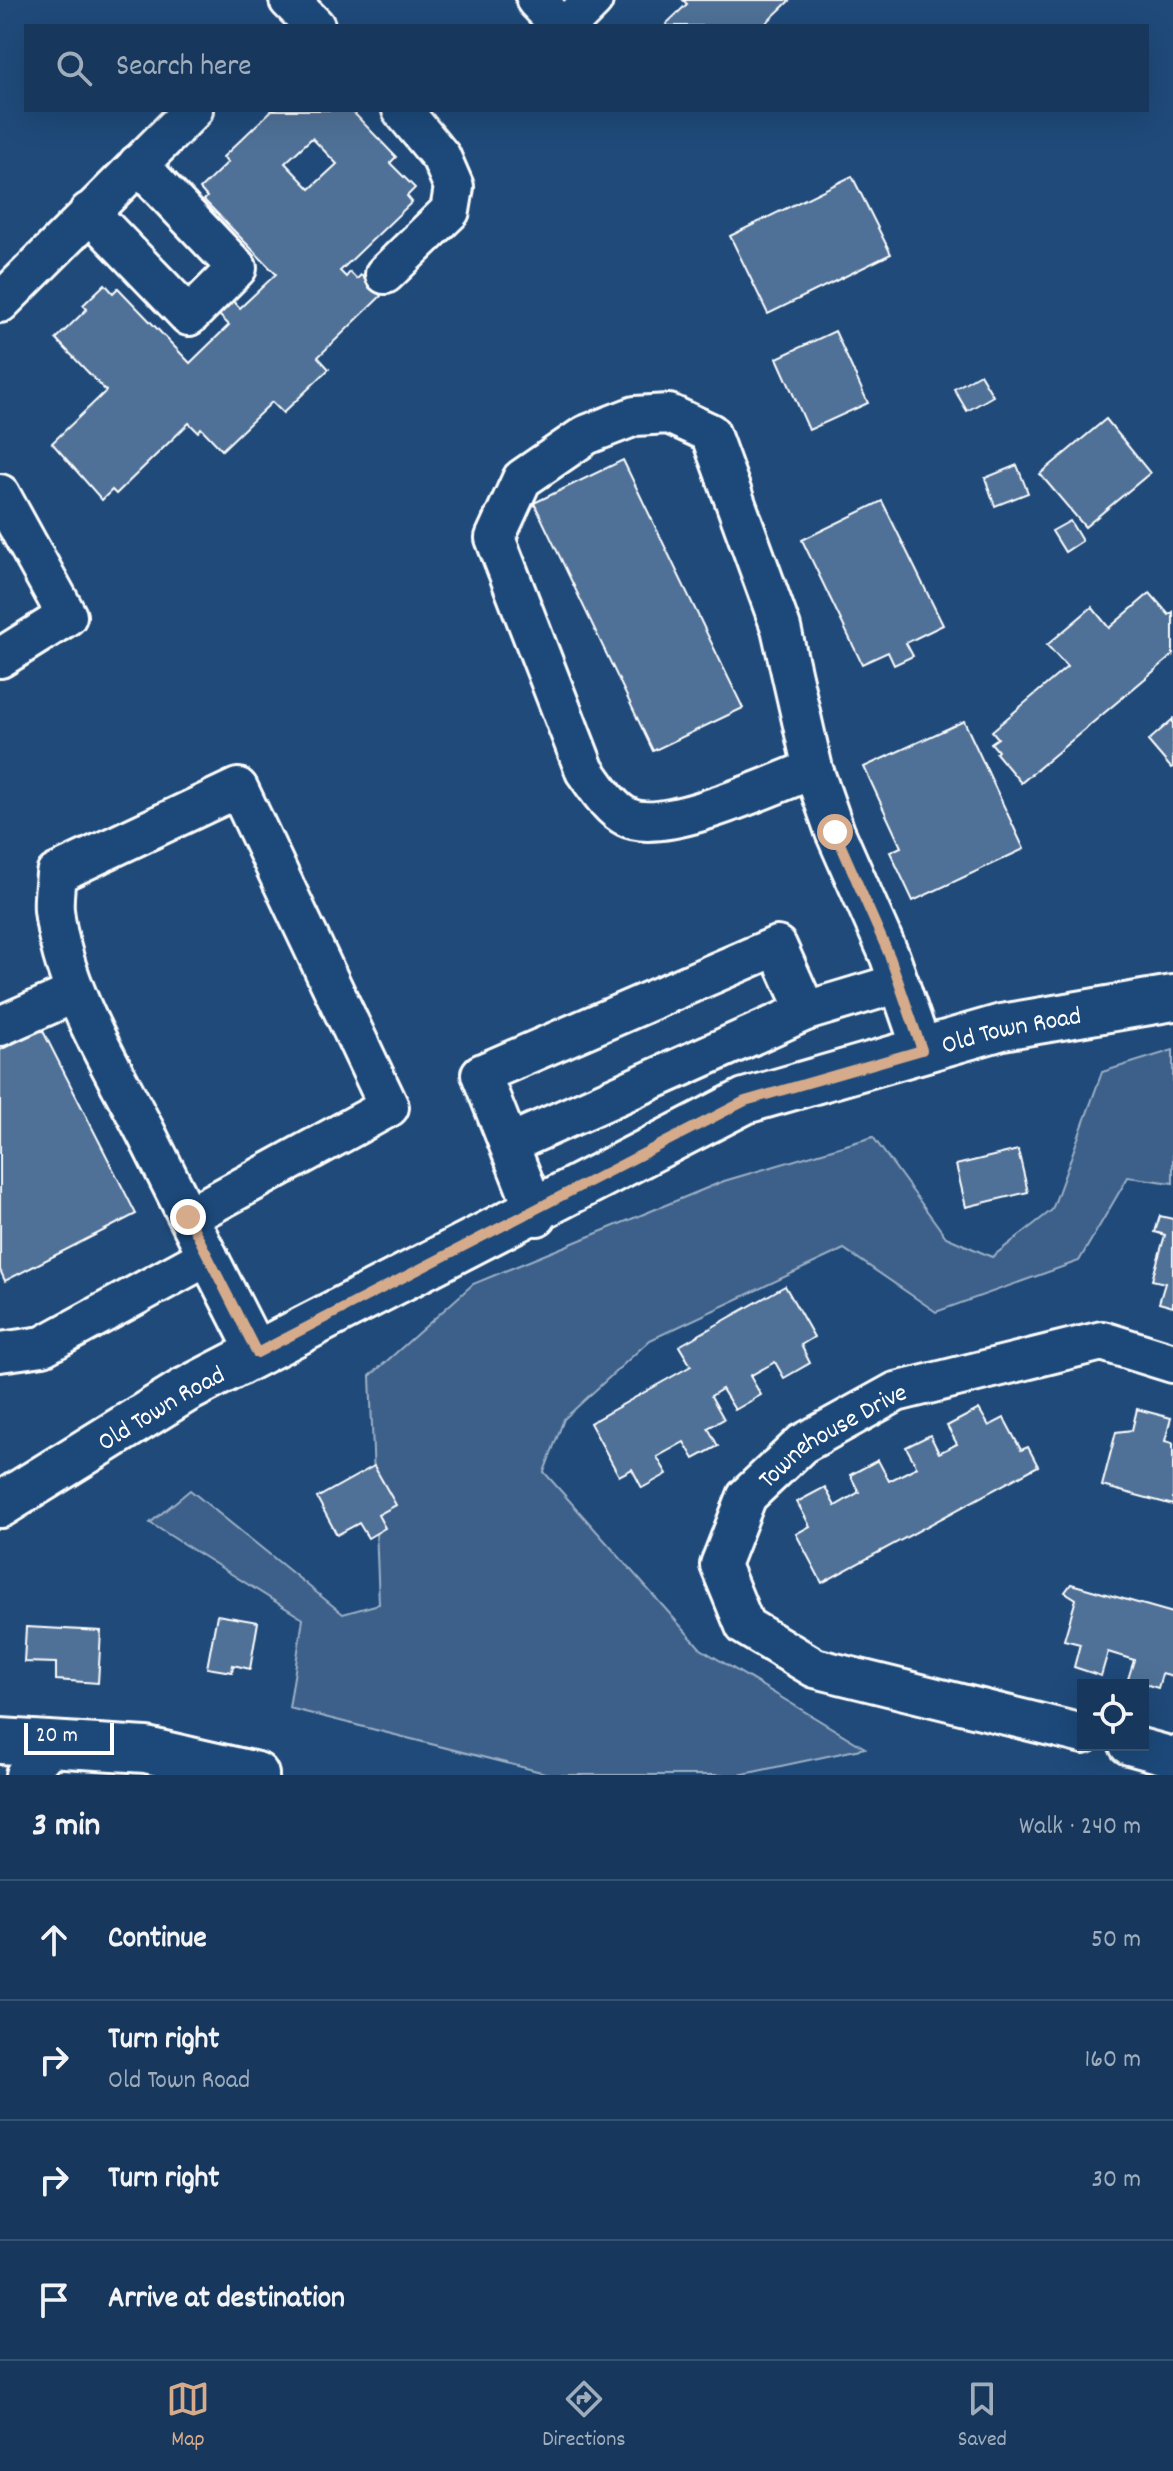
<!DOCTYPE html>
<meta charset="utf-8">
<style>
:root{--surface:#17385c;--page:#244365;--text:#f1f3f6;--muted:#9eacbb;--line:#365272;--accent:#d6ab8b}
body{margin:0;font-family:Dekko,sans-serif;background:var(--page);color:var(--text)}
.controls{position:absolute;right:24px;bottom:24px;display:grid;overflow:hidden;border-radius:0px;box-shadow:0 8px 32px #0002}
.controls button{width:72px;height:72px;display:grid;place-items:center;padding:0;border:0;border-bottom:2px solid var(--line);background:var(--surface);color:var(--text);font:40px sans-serif}
.scale{position:absolute;left:24px;bottom:20px;width:90px;box-sizing:border-box;padding-left:8px;border:4px solid #fff;border-top:0;font-size:22px;line-height:28px;white-space:nowrap;color:#fff;-webkit-text-stroke:6px #1f4a7a;paint-order:stroke}
.stop{position:absolute;width:24px;height:24px;margin:-18px;border:6px solid #d6ab8b;border-radius:50%;background:#fff}
.stop.end{background:#d6ab8b;border-color:#fff;box-shadow:0 2px 8px #0008}
.list{margin:0;padding:0;list-style:none}
h2{display:flex;justify-content:space-between;align-items:center;height:104px;margin:0;padding:0 32px;font-size:34px}
h2 small{font-size:26px;font-weight:400;color:var(--muted)}
.list li{display:grid;grid-template-columns:52px 1fr auto;gap:24px;align-items:center;box-sizing:border-box;height:120px;padding:0 32px;border-top:2px solid var(--line)}
.list b{display:block;font-size:30px;white-space:nowrap}
.list p{margin:0;font-size:26px;white-space:nowrap;color:var(--muted)}
.list em{font-size:26px;font-style:normal;color:var(--muted)}
.icon{flex:none;width:44px;height:44px;fill:none;stroke:currentColor;stroke-width:2;stroke-linecap:round;stroke-linejoin:round}
.map{position:relative;flex:none;width:1173px;height:1775px;overflow:hidden}
.search{position:absolute;background:var(--surface);box-shadow:0 8px 32px #0002;left:24px;right:24px;top:24px;height:88px;display:flex;align-items:center;gap:20px;box-sizing:border-box;padding:0 28px;border-radius:0px;color:var(--muted);font-size:30px}
.sheet{height:584px;background:var(--surface)}
nav{display:flex;justify-content:space-around;align-items:center;box-sizing:border-box;height:112px;border-top:2px solid var(--line);background:var(--surface);font-size:22px;color:var(--muted)}
nav a{display:grid;justify-items:center;gap:4px}
nav .on{color:var(--accent)}
.map>svg:first-child{display:block}
.green{fill:#3c618b;stroke:#9eb0c5;stroke-width:2}
.building{fill:#507197;stroke:#fff;stroke-width:2;fill-rule:evenodd}
.lines{fill:none;stroke-linecap:round;stroke-linejoin:round}
.minor-casing{stroke:#fff;stroke-width:44}
.major-casing{stroke:#fff;stroke-width:50}
.minor{stroke:#1f4a7a;stroke-width:38}
.major{stroke:#1f4a7a;stroke-width:44}
.route{stroke:#d6ab8b;stroke-width:10}
.labels{text-anchor:middle;stroke-width:8;stroke-linejoin:round;paint-order:stroke}
.street-label{font-size:26px;fill:#fff;stroke:#1f4a7a}
</style>
<div class="map">
<svg width="1173" height="1775" viewBox="0 0 1173 1775">
<rect width="100%" height="100%" fill="#1f4a7a"/>
<filter id="ink" filterUnits="userSpaceOnUse"><feTurbulence type="fractalNoise" baseFrequency=".0125" numOctaves="2"/><feDisplacementMap in="SourceGraphic" scale="16" xChannelSelector="R" yChannelSelector="G"/><feConvolveMatrix kernelMatrix="1 2 1 2 8 2 1 2 1" color-interpolation-filters="sRGB"/></filter>
<g filter="url(#ink)">
<!-- green -->
<polygon class="green" points="1173,1050 1173,1183 1128,1177 1079,1261 936,1312 844,1249 650,1340 564,1419 544,1472 701,1649 865,1748 739,1775 553,1775 289,1708 303,1619 150,1523 190,1490 343,1614 379,1604 370,1376 473,1284 724,1181 873,1137 946,1237 992,1257 1052,1210 1102,1072"/>
<!-- building -->
<g class="building">
<polygon points="683,0 790,0 763,26 668,26 666,24 687,4"/>
<path d="M272,110h79l45,47 -6,6 25,25 -8,8 5,6 -72,69 6,6 4,-5 7,7 4,-4 20,21 -63,61 11,12 -46,44 -11,-11 -50,48 -21,-22 -3,4 -9,-9 -73,71 -4,-4 -10,10 -50,-57 54,-52 -50,-52 31,-30 -4,-4 22,-21 8,9 5,-5 72,75 39,-38 -16,-16 15,-14 12,13 36,-34 -72,-74 3,-3 -7,-8 28,-27 -5,-5zM312,138l25,26 -27,25 -25,-26z"/>
<polygon points="852,176 891,254 768,314 730,236"/>
<polygon points="835,331 868,403 809,430 777,358"/>
<polygon points="980,374 993,396 967,411 954,389"/>
<polygon points="1106,419 1150,473 1085,527 1040,474"/>
<polygon points="623,460 743,708 653,751 534,503"/>
<polygon points="1017,465 1028,493 995,506 985,478"/>
<polygon points="882,501 943,625 906,643 913,656 894,665 888,652 862,664 802,540"/>
<polygon points="1070,521 1082,541 1065,552 1052,531"/>
<polygon points="1150,593 1169,615 1173,612 1173,655 1021,783 996,753 998,751 991,743 998,738 992,731 1067,667 1047,645 1092,607 1109,628"/>
<polygon points="1173,719 1173,767 1171,768 1148,741"/>
<polygon points="964,721 1024,849 913,901 890,852 901,847 864,767"/>
<polygon points="42,1029 136,1214 5,1281 0,1270 0,1050"/>
<polygon points="1018,1150 1028,1192 966,1207 956,1165"/>
<polygon points="1160,1216 1173,1219 1173,1307 1159,1303 1165,1283 1152,1280 1165,1235 1155,1232"/>
<polygon points="785,1286 814,1337 801,1345 810,1363 784,1378 775,1362 750,1376 761,1395 735,1410 722,1389 711,1396 724,1419 708,1428 718,1446 694,1459 684,1442 657,1457 667,1474 642,1488 632,1469 619,1476 590,1423 691,1366 679,1346"/>
<polygon points="979,1409 989,1426 1004,1418 1021,1450 1028,1447 1038,1466 822,1583 796,1534 810,1526 797,1502 825,1487 835,1506 859,1492 850,1475 878,1460 889,1481 917,1467 906,1447 930,1435 939,1453 957,1444 947,1426"/>
<polygon points="1137,1409 1171,1418 1165,1441 1173,1443 1173,1505 1102,1486 1116,1432 1132,1430"/>
<polygon points="374,1466 396,1505 378,1515 385,1528 368,1538 359,1523 337,1535 317,1498"/>
<polygon points="1071,1584 1173,1613 1173,1677 1162,1674 1158,1688 1128,1679 1134,1660 1108,1652 1101,1676 1074,1667 1080,1644 1064,1640 1076,1599 1065,1592"/>
<polygon points="217,1615 258,1622 250,1669 233,1665 232,1672 207,1668"/>
<polygon points="26,1627 101,1631 98,1683 56,1680 56,1663 24,1662"/>
</g>
<g class="lines">
<defs>
<g id="minor">
<polyline points="289,0 315,26"/>
<polyline points="536,0 561,26"/>
<polyline points="567,26 593,0"/>
<polyline points="89,212 189,316 237,268 138,164"/>
<polyline points="385,274 450,211 454,187 441,157 402,110"/>
<polyline points="0,303 193,110"/>
<polyline points="0,494 67,616 0,658"/>
<path d="M813,769c-39,15 -150,67 -186,48 -17,-8 -31,-31 -42,-46l-90,-233 27,-59 64,-44 49,-19 34,-2 41,19 71,195 32,141 22,63 55,125 32,93"/>
<polyline points="0,1026 75,993"/>
<polyline points="509,1144 806,1011"/>
<polyline points="537,1216 481,1074 777,946 806,1011 899,983"/>
<path d="M188,1217l201,-110 -151,-319 -182,86c-1,12 -3,25 -2,36 9,81 57,154 93,225 36,73 73,145 110,218"/>
<polyline points="0,1352 43,1346 208,1256"/>
<path id="s1" d="M1083,1734l-268,-66 -70,-42 -25,-61 27,-69 55,-52 94,-52 206,-51 71,22"/>
<polyline points="1129,1745 1173,1757"/>
<polyline points="25,1775 52,1744"/>
</g>
<g id="major">
<path id="s2" d="M0,1505l184,-114 561,-290 257,-74 171,-29"/>
<polyline points="0,1741 146,1750 256,1775"/>
</g>
</defs>
<!-- minor casing -->
<use href="#minor" class="minor-casing"/>
<!-- major casing -->
<use href="#major" class="major-casing"/>
<!-- minor -->
<use href="#minor" class="minor"/>
<!-- major -->
<use href="#major" class="major"/>
</g>
</g>
<g class="lines" filter="url(#ink)">
<!-- route -->
<polyline class="route" points="188,1217 257,1353 745,1101 922,1050 890,957 835,832"/>
</g>
<g class="labels">
<!-- street labels -->
<g class="street-label">
<text dy="9" stroke="none"><textPath href="#s2" startOffset="1124">Old Town Road</textPath></text>
<text dy="9" stroke="none"><textPath href="#s2" startOffset="188">Old Town Road</textPath></text>
<text dy="9" stroke="none"><textPath href="#s1" startOffset="604">Townehouse Drive</textPath></text>
</g>
</g>
</svg>
<div class="controls">
<button><svg class="icon" aria-label="locate" viewBox="0 0 24 24"><circle cx="12" cy="12" r="6"/><path d="M12 2v4M12 18v4M2 12h4M18 12h4"/></svg></button>
</div>
<div class="scale">20 m</div>
<div class="stop" style="left:835px;top:832px"></div>
<div class="stop end" style="left:188px;top:1217px"></div>
<div class="search"><svg class="icon" aria-label="search" viewBox="0 0 24 24"><circle cx="10" cy="10" r="6"/><path d="M15 15l6 6"/></svg>Search here</div>
</div>
<section class="sheet">
<h2>3 min<small>Walk · 240 m</small></h2>
<ul class="list">
<li><svg class="icon" aria-label="ahead" viewBox="0 0 24 24"><path d="M12 20V5M6 11l6-6 6 6"/></svg><div><b>Continue</b></div><em>50 m</em></li>
<li><svg class="icon" aria-label="right" viewBox="0 0 24 24"><path d="M7 20v-9h11M14 6l5 5-5 5"/></svg><div><b>Turn right</b><p>Old Town Road</p></div><em>160 m</em></li>
<li><svg class="icon" aria-label="right" viewBox="0 0 24 24"><path d="M7 20v-9h11M14 6l5 5-5 5"/></svg><div><b>Turn right</b></div><em>30 m</em></li>
<li><svg class="icon" aria-label="arrive" viewBox="0 0 24 24"><path d="M6 21V4h12l-3 4 3 4H6"/></svg><div><b>Arrive at destination</b></div></li>
</ul>
</section>
<nav>
<a class="on"><svg class="icon" aria-label="map" viewBox="0 0 24 24"><path d="M3 6l6-2 6 2 6-2v14l-6 2-6-2-6 2zM9 4v14M15 6v14"/></svg>Map</a>
<a><svg class="icon" aria-label="directions" viewBox="0 0 24 24"><path d="M12 3l9 9-9 9-9-9zM9 14v-3h6M13 9l2 2-2 2"/></svg>Directions</a>
<a><svg class="icon" aria-label="saved" viewBox="0 0 24 24"><path d="M7 4h10v16l-5-4-5 4z"/></svg>Saved</a>
</nav>
